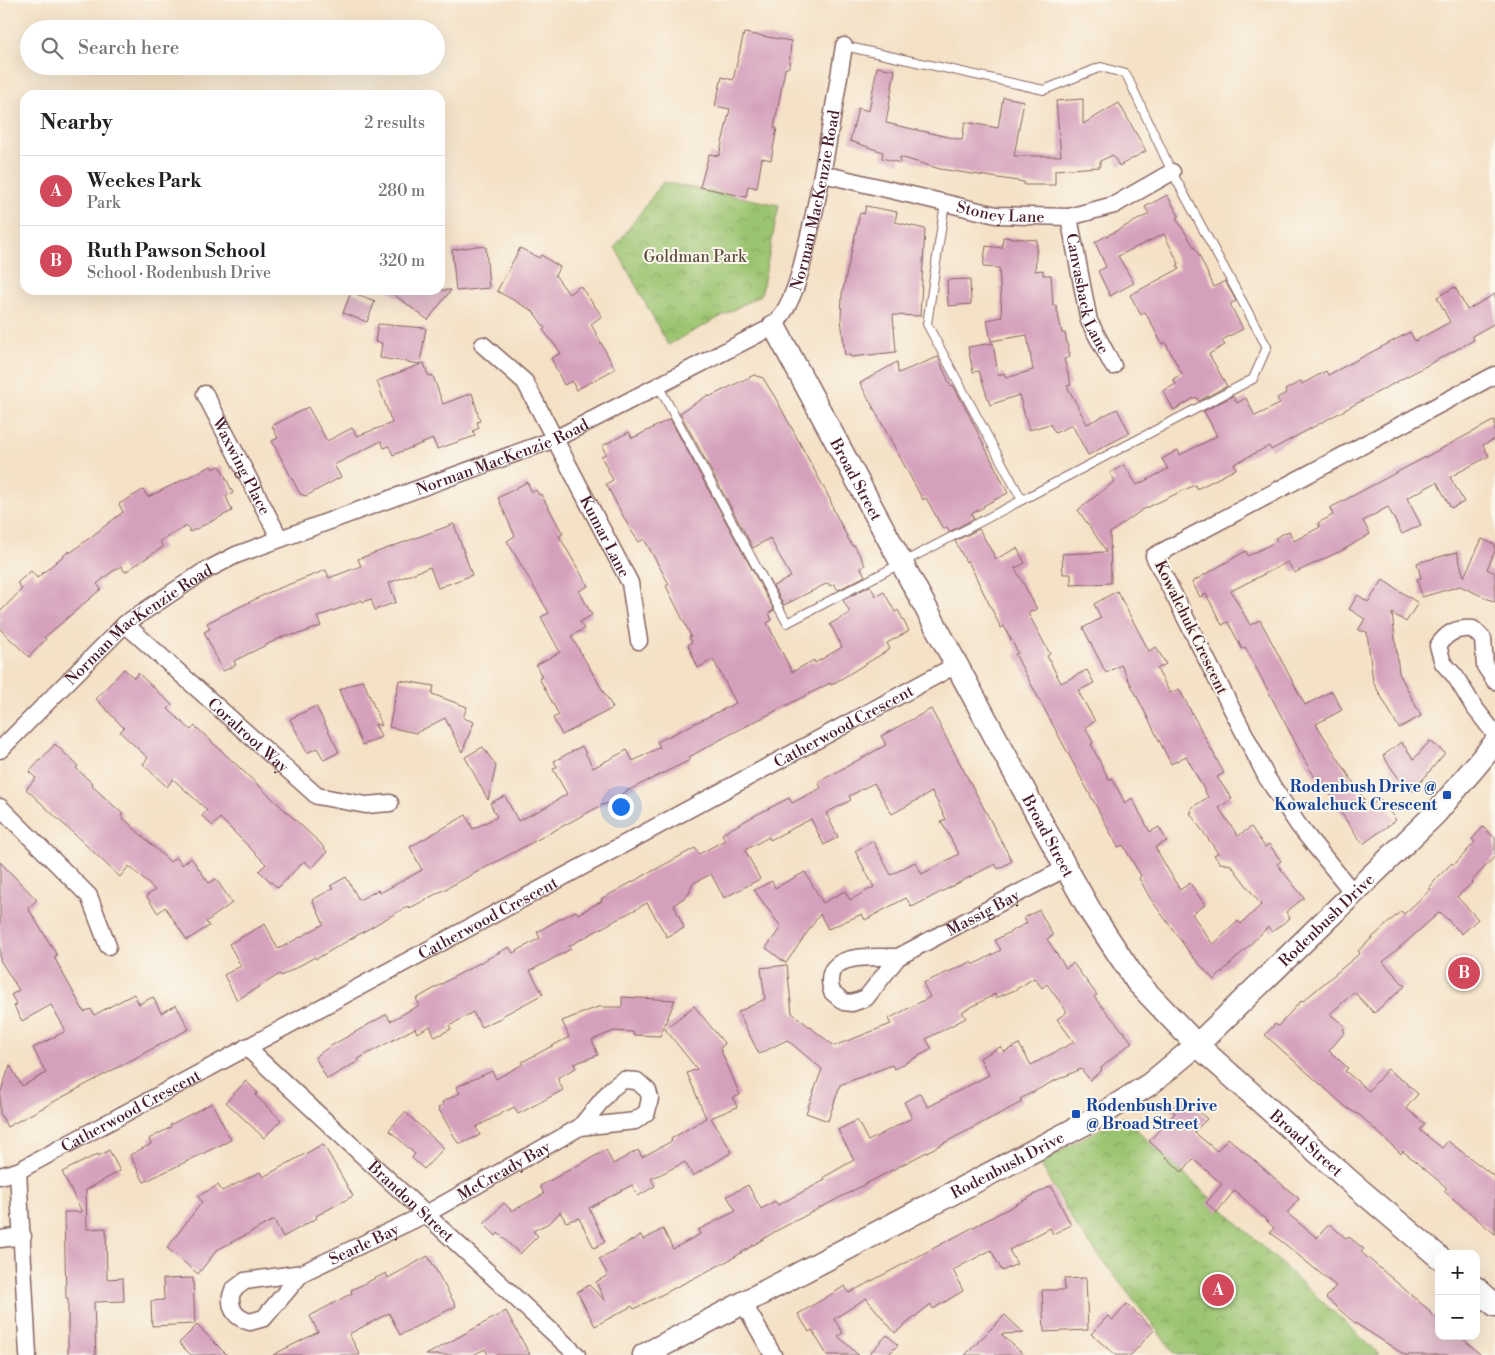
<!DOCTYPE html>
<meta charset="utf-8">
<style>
:root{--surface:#fff;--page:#f2f2f2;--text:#202124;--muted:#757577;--line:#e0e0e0;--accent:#d1495b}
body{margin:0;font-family:"Libre Bodoni",serif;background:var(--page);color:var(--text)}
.controls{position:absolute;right:15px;bottom:15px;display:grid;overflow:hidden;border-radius:10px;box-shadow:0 5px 20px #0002}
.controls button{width:45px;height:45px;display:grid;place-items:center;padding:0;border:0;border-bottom:1px solid var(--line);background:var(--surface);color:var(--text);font:25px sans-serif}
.you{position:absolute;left:620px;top:806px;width:18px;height:18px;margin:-12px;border:4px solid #fff;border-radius:50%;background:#1a73e8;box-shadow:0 0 0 8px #1a73e833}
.badge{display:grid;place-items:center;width:32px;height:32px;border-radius:50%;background:var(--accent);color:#fff;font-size:16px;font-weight:700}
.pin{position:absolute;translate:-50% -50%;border:2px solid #fff;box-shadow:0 1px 5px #0006}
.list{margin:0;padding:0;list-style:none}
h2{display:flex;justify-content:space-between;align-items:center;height:65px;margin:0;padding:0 20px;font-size:21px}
h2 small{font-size:16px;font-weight:400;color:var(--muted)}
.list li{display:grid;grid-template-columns:32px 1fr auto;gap:15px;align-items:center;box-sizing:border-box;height:70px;padding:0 20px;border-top:1px solid var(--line)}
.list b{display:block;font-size:19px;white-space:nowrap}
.list p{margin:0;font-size:16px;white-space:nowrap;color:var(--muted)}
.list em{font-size:16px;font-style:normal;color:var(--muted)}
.icon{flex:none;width:28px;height:28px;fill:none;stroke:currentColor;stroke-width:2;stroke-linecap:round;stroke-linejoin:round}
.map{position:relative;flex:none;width:1495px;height:1355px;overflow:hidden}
.search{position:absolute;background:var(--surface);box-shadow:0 5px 20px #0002;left:20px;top:20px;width:425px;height:55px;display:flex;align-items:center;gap:12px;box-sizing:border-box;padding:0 18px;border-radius:28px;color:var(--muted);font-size:19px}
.panel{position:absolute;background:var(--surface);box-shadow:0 5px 20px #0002;left:20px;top:90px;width:425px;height:205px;border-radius:15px}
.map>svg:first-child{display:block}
.park{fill:url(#park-crowns);stroke:#72724e}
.building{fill:#d5a0bc}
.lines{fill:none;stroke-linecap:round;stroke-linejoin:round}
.lane-casing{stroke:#866361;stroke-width:10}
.street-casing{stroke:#866361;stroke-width:19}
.secondary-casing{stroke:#866361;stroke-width:25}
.lane{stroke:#fff;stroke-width:8}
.street{stroke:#fff;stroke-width:16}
.secondary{stroke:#fff;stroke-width:22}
.transit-dot{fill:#1a4fb4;stroke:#fbf7ec;stroke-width:2}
.labels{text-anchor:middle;stroke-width:4;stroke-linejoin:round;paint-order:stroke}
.street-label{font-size:16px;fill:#4a1f2b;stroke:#fbf7ec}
.park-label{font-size:16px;fill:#625140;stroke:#fbf7ec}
.transit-label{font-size:16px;font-weight:bold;fill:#164399;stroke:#fbf7ec;text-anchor:end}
</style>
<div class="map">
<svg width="1495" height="1355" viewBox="0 0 1495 1355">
<defs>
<pattern id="park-crowns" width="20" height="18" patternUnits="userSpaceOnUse" patternTransform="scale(1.25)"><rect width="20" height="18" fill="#9bc470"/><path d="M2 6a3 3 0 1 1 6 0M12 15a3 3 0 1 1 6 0" fill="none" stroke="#809f5c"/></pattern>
</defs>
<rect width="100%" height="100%" fill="#fbf7ec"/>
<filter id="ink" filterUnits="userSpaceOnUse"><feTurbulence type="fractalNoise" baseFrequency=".02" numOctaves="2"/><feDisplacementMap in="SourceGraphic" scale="10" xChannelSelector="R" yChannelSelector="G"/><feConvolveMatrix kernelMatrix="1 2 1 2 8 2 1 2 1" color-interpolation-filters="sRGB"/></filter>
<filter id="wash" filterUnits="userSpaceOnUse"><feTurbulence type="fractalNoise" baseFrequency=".0096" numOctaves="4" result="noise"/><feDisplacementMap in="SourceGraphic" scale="20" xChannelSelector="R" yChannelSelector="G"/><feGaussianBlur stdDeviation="1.12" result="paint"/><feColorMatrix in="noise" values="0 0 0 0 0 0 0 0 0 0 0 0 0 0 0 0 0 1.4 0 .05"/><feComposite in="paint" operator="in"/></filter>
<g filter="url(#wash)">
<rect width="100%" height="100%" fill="#f4e1c6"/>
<!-- park -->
<g class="park">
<polygon points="663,182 779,205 761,295 668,345 615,247"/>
<polygon points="1123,1117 1380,1355 1176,1355 1075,1225 1039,1161"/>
</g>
<g id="blocks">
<!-- building -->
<g class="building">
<polygon points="744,33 791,41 789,67 785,69 774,128 777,128 771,160 762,158 757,188 748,186 746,197 700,187 709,154 719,156 730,109 715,106 722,77 733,80"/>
<polygon points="877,67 895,70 886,123 962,140 965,122 998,128 1003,97 1024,101 1014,156 1061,156 1056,101 1083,99 1083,124 1119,103 1146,151 1119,166 1113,155 1100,161 1100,167 1055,170 1055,185 1024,185 1024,182 940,169 900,157 900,163 882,158 883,152 850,141 858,108 869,111"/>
<polygon points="1167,195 1179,216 1176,218 1198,253 1214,287 1225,281 1236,301 1230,304 1243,329 1222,340 1225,345 1209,354 1227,386 1199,401 1196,397 1174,410 1163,391 1176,384 1173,379 1182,374 1165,342 1162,344 1145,312 1141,315 1130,295 1179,269 1177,265 1179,264 1164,234 1118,256 1134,283 1110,296 1098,271 1106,267 1095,242 1149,214 1145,207"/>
<polygon points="866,206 897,212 895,222 925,229 920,316 893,315 896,352 851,357 850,355 845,355 841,318 842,294 860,213 864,214"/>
<polygon points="1003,237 1037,240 1035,271 1043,270 1043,275 1051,275 1053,306 1056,305 1062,333 1065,333 1070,357 1064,359 1071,385 1067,386 1087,424 1117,409 1130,433 1088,455 1072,425 1055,433 1050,424 1029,430 1019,395 990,405 979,371 973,372 968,347 993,343 998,375 1004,373 1006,378 1033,370 1027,335 991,341 987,320 1002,317 999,268 983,267 986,246 1002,248"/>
<polygon points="477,246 486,247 489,288 456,291 452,250"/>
<polygon points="520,248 539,258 541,255 560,267 555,275 569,294 580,286 602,316 591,324 615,369 576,390 572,381 564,385 551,358 561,353 543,330 545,328 533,311 497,291"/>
<polygon points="970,279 971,304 948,306 947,280"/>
<polygon points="1455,287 1467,310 1495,294 1495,323 1472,336 1474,340 1293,438 1271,450 1269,446 1234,464 1236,469 1197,489 1195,485 1142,510 1110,533 1111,583 1071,585 1071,574 1063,574 1062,554 1107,552 1078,510 1115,481 1110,473 1124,465 1137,485 1168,469 1162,459 1178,450 1180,455 1217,436 1204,411 1233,396 1237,403 1246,398 1255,416 1280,404 1277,398 1286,393 1285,390 1301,381 1302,384 1326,371 1328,375 1410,332 1415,341 1450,322 1437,297"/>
<polygon points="388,290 451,290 428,320"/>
<polygon points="351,292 375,301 367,322 343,313"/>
<polygon points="378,324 426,328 420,364 380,358 382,343 375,342"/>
<polygon points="938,357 951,387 953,385 967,411 1008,493 983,506 984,507 971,514 974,519 949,532 947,527 943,529 926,498 923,500 860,383 897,362 898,373"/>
<polygon points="424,363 428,375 433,376 443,404 472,393 480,421 477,422 479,428 473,431 475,436 437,449 433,439 393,455 389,446 384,448 381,441 334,465 341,477 306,496 300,494 272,441 278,438 272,426 308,407 327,441 352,428 357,436 392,423 377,381"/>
<polygon points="754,375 763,378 776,399 830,499 834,511 852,546 854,545 865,565 861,568 865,576 838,590 834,584 830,586 828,583 784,605 773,586 791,577 770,538 753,548 680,413 708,395 709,397"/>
<polygon points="670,419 774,610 769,613 772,620 767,623 792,672 814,660 815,663 842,647 830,624 850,613 843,600 870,586 876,596 884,592 895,612 898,610 909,631 887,643 890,649 831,685 830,683 727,736 689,757 690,760 633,788 612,799 611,802 602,805 410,908 408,906 316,959 315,957 281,976 280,974 237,1000 224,975 241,966 229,944 265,924 278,949 324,924 312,900 334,888 330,886 346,877 359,900 378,890 380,893 422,870 410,847 466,815 473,829 497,817 490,803 505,796 518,821 546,807 567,794 553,769 557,767 554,761 582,746 593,768 627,750 633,761 660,747 657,742 736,703 713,659 698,668 688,645 692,642 689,637 691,636 666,586 669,584 644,539 639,542 630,529 606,484 613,480 601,456 606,454 602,446 629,432 632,438 637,436"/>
<polygon points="1495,420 1495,439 1483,445 1489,456 1450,477 1464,502 1451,508 1437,482 1407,498 1421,525 1402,534 1388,507 1363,521 1370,534 1343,550 1294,573 1288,562 1231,591 1250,625 1260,620 1305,705 1332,691 1342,710 1316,724 1369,807 1380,799 1396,820 1363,844 1336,806 1337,805 1319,777 1316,779 1306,763 1245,647 1242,649 1228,622 1222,625 1206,594 1200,597 1192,582 1246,551 1248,556 1277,541 1275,538 1289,531 1294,541 1320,527 1318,523 1333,515 1330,508"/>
<polygon points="211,466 213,469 220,466 233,493 226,496 232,511 190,532 187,526 160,541 163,547 125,572 121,566 109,574 97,584 101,589 44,638 46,639 29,657 0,629 0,612 22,589 17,583 31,571 37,578 69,551 70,553 123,512 119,504 143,490 148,497"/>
<polygon points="527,482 532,492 536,490 539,495 541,494 563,534 559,536 588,586 579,591 592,615 580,622 584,629 571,636 613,708 562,735 553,718 559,715 539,678 542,677 536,665 560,652 541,617 549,613 507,541 515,536 498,498"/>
<polygon points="454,524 472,575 438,588 430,567 412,574 389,583 396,602 375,610 371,599 363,602 362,600 317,617 321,626 302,633 288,636 288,634 234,661 236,665 223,671 204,632 210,629 207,623 272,591 326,570 329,578 361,566 358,559"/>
<polygon points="979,529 996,559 1017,548 1025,563 1015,568 1037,609 1028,613 1050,654 1047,656 1061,683 1087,670 1094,683 1078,691 1095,721 1085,727 1093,743 1091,744 1109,780 1112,778 1125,803 1132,798 1150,832 1159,827 1167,841 1155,847 1180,890 1190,883 1205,905 1192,914 1213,945 1238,921 1241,924 1261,905 1231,865 1220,863 1214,855 1218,853 1190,813 1192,812 1190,809 1208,797 1186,756 1171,764 1121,665 1106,673 1083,628 1101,618 1094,604 1117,591 1149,651 1156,647 1166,664 1157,669 1170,693 1179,689 1224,773 1217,777 1232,799 1219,808 1238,836 1251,827 1265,847 1269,844 1281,861 1277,864 1304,898 1286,912 1290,918 1272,932 1268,927 1214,980 1192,956 1150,898 1139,878 1141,876 1123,845 1118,847 1015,654 1018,653 1004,626 1001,628 968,561 966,562 955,541"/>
<polygon points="1482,539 1495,545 1495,551 1487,569 1495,573 1495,602 1460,586 1422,597 1417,579 1421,578 1417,563 1457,552 1464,577"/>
<polygon points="1383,580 1418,603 1406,622 1392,613 1399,673 1421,716 1399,728 1373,682 1367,632 1358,630 1365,619 1349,609 1358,595 1368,602"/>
<polygon points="124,669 134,678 138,673 172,705 168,709 191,730 195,726 321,844 327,852 312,868 304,861 278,888 259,871 266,864 220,818 213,826 202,816 207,810 173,779 167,787 143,764 148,758 120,732 124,728 96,699"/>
<polygon points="363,680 382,726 375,724 381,737 362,745 339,690"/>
<polygon points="399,680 434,686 432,694 467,707 463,718 474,722 462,752 445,718 416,733 389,727"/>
<polygon points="316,706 339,752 324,760 317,748 307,753 290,719"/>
<polygon points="931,709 1012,861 998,869 995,864 912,907 906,898 865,920 862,914 828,929 820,914 786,963 766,948 781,927 754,890 772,881 775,888 805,872 823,903 845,891 850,900 874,887 855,851 873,841 891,875 915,862 922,874 959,854 941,821 946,819 932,792 892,814 874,783 849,796 851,800 826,813 838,837 824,845 811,819 770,840 769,837 745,850 760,879 724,898 711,874 692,884 689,894 674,905 684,928 667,937 647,903 569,946 571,949 530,971 543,994 502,1016 503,1017 481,1027 473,1012 449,1026 451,1029 435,1037 430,1026 417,1033 415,1028 358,1059 359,1061 327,1079 315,1057 329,1047 387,1014 390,1021 420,1005 416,999 452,978 509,947 513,953 540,938 537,932 558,920 576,911 578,914 602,901 601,899 695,848 699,854 725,840 722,834 754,816 789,798 792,803 821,788 818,782 886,745 881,736"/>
<polygon points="1430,741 1445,753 1413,791 1400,780 1383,756 1401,742 1414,759"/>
<polygon points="55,744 78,766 76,768 93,784 92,786 123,814 121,816 170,862 176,857 182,865 191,858 209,883 216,879 232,903 206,922 209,926 187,940 165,907 158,913 146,896 155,890 129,866 120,877 26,789 36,778 29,772"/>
<polygon points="483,747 496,766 488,800 465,757"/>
<polygon points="1483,827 1495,838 1495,856 1471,882 1472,883 1457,897 1478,919 1462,934 1440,912 1406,942 1383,962 1405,986 1374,1013 1354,992 1330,1014 1346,1027 1343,1030 1345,1032 1329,1051 1348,1068 1345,1071 1369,1091 1387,1069 1405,1082 1418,1094 1406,1108 1425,1124 1420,1130 1442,1148 1448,1141 1495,1177 1495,1234 1444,1191 1447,1188 1403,1151 1401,1154 1361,1116 1347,1108 1265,1035 1275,1024 1278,1026 1301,1001 1302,1002 1360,953 1358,951 1401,911 1404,914 1431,889 1429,888 1438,877 1452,863 1454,865 1475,842 1472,839"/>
<polygon points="0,862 37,900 28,908 57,955 54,957 84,1012 91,1009 94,1015 134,994 139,1004 153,997 161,1013 176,1005 189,1029 7,1127 0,1113 0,1094 10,1065 22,1086 46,1073 33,1048 64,1032 65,1029 51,1005 22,1021 14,1006 17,1005 11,995 19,990 0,960"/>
<polygon points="1039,910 1053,936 1047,939 1066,968 1073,963 1097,995 1094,997 1132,1042 1101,1068 1102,1070 1090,1080 1081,1069 1052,1082 1020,1099 1022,1102 776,1231 733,1258 634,1309 632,1306 595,1326 577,1292 589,1285 605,1301 596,1282 608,1275 599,1259 641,1235 643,1240 663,1229 673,1249 700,1234 698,1230 736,1211 727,1196 748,1185 761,1209 775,1201 778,1205 825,1180 824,1177 854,1160 838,1130 857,1120 868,1141 912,1118 904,1102 920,1093 928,1107 989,1075 980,1058 998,1048 1001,1047 1004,1052 1019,1044 1031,1065 1074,1042 1057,1019 1067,1012 1047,984 1042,988 1034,978 1015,990 996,998 995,994 962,1012 966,1018 926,1039 932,1049 894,1069 892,1065 840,1085 828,1121 806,1113 822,1069 787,1040 759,1054 738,1012 765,999 761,968 787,965 792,1013 834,1046 891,1024 888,1019 930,997 923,983 971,962 973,965 1001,950 995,940 1027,923 1024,918"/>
<polygon points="622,997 675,1000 660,1036 633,1035 633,1032 614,1031 592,1040 598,1055 574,1064 576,1068 557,1078 563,1090 518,1114 514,1107 476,1127 480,1135 463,1143 458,1143 438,1108 443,1105 442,1102 460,1093 456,1087 492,1071 496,1079 523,1064 522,1062 569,1037 562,1021 598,1007 622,1007"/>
<polygon points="694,1006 725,1044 720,1048 740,1095 733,1098 737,1107 711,1118 732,1152 693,1176 685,1162 651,1179 655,1186 638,1196 632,1185 589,1208 605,1242 594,1248 579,1218 566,1222 560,1212 551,1222 533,1231 538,1236 520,1254 498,1233 496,1236 484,1224 504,1203 512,1211 544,1194 540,1186 606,1150 613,1164 638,1150 642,1157 672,1141 671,1139 706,1118 687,1073 697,1069 665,1029"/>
<polygon points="246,1081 258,1093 255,1095 281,1120 264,1138 226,1102"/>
<polygon points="1183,1097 1207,1119 1194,1132 1217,1151 1228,1138 1299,1199 1287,1213 1317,1238 1329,1224 1347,1239 1349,1237 1364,1249 1361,1252 1430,1311 1429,1312 1439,1321 1439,1336 1460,1336 1481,1355 1405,1355 1355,1323 1326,1298 1336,1286 1270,1232 1274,1228 1235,1190 1217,1212 1206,1203 1222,1184 1193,1159 1182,1172 1149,1141 1175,1113 1171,1109"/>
<polygon points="212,1103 231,1140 144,1182 130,1155 151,1144 149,1139 171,1127 170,1125"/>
<polygon points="405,1112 444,1148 424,1169 412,1158 415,1154 389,1130"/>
<polygon points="323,1144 353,1196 316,1216 317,1218 283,1237 274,1220 217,1250 198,1274 167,1248 202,1202 198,1196 218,1185 222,1191 260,1172 263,1177"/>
<polygon points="109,1150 120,1171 86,1190 87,1229 106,1228 107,1279 123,1278 124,1301 94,1302 96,1355 68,1355 68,1298 66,1298 64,1212 82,1212 62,1172 98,1154 99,1156"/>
<polygon points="1051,1186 1071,1225 1053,1234 1050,1228 1009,1250 1017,1264 1002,1271 991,1250 953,1270 963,1291 933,1309 931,1304 895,1333 866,1298 834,1319 843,1333 838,1336 858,1355 827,1355 812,1330 809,1332 798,1314 845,1286 849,1293"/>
<polygon points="428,1256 456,1306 400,1335 389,1313 349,1334 360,1355 273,1355 318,1332 310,1316 352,1293 351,1290 386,1273 388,1278"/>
<polygon points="193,1278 195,1324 152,1326 151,1301 164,1300 163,1279"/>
<polygon points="1086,1278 1088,1330 1044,1332 1042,1290 1065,1290 1064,1279"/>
<polygon points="1127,1304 1154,1330 1131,1355 1115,1355 1091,1334 1108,1316 1113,1320"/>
<polygon points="506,1311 530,1355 488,1355 485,1349 473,1355 426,1355"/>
<polygon points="1005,1315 1024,1333 1001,1334 1024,1355 965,1355"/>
<polygon points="197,1325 227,1355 191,1355 179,1343"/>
<polygon points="887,1335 898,1345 888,1355 868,1355"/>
</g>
</g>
</g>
<g filter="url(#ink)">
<use href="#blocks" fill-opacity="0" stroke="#866361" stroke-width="1"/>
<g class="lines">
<defs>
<g id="lane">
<polyline points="945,203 927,324 1022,500"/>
<polyline points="659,387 787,623 1253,379 1267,347 1172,172 1126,74 1101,67 1044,90 844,46"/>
</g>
<g id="street">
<path id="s1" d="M823,174l173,41 73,2 45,-12 58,-33"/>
<path id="s2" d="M1069,217l20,104 24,45"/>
<path id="s3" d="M483,345l42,37 105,201 9,58"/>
<path id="s4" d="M205,394l75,145"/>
<path id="s5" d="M125,624l192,172 49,9 24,-2"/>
<path d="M1495,681l-10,-15 -2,-27 -10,-10c-16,-1 -26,3 -35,17l5,17 12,13 19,31 21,27"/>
<path id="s6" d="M0,750l125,-126 78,-52 33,-17 319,-116 219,-113c24,-29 28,-63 37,-99 14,-60 23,-121 33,-181"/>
<polyline points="0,807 89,896 108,946"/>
<polyline points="1354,894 1299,826 1267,778 1154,556 1495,375"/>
<path id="s7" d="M898,957c-25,1 -79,-7 -66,35l12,10 8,1 14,-5 32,-41 168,-89"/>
<path id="s8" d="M246,1047l331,308"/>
<polyline points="0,1176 18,1171"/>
<polyline points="0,1239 23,1236"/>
<path id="s9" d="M302,1273l-38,45 -14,4c-14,-4 -20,-12 -19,-26l2,-6 12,-9 57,-8 124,-59 154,-87 31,-38 12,-9 14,1 11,10 2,7 -3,14 -12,9 -55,6"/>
<polyline points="744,1304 773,1355"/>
<path id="s10" d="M28,1355l-10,-184 938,-506"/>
</g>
<g id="secondary">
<path id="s11" d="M774,326l292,542 26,46 45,68 60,63 156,139 86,73"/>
<polyline points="1476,1288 1495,1305"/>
<path id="s12" d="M644,1355l450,-236 56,-35 47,-39 239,-232 59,-70"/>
</g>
</defs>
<!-- lane casing -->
<use href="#lane" class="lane-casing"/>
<!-- street casing -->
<use href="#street" class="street-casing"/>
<!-- secondary casing -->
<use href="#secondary" class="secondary-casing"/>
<!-- lane -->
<use href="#lane" class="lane"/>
<!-- street -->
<use href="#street" class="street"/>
<!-- secondary -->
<use href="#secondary" class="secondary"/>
</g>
</g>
<!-- markers -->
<g class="transit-dot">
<rect x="1442" y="790" width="10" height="10" rx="2.5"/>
<rect x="1071" y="1109" width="10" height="10" rx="2.5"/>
</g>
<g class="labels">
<!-- street labels -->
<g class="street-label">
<text dy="6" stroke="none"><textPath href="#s6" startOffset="1028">Norman MacKenzie Road</textPath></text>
<text dy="6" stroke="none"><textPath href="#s1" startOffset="182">Stoney Lane</textPath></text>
<text dy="6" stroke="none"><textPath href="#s2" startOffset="79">Canvasback Lane</textPath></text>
<text dy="6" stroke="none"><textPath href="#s6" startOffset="592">Norman MacKenzie Road</textPath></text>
<text dy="6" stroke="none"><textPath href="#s4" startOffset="81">Waxwing Place</textPath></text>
<text dy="6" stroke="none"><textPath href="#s11" startOffset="174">Broad Street</textPath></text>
<text dy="6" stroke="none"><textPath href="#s3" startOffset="230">Kumar Lane</textPath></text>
<text dy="6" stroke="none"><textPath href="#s6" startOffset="188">Norman MacKenzie Road</textPath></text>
<text transform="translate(1192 627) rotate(64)" y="6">Kowalchuk Crescent</text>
<text dy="6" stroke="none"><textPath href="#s10" startOffset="1122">Catherwood Crescent</textPath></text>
<text dy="6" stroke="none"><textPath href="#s5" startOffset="166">Coralroot Way</textPath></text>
<text dy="6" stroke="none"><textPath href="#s11" startOffset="579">Broad Street</textPath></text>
<text dy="6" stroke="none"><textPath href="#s7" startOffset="278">Massig Bay</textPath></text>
<text dy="6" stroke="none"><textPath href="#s10" startOffset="718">Catherwood Crescent</textPath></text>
<text dy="6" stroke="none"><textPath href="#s12" startOffset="815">Rodenbush Drive</textPath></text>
<text dy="6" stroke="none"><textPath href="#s10" startOffset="312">Catherwood Crescent</textPath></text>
<text dy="6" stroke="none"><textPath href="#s11" startOffset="984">Broad Street</textPath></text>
<text dy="6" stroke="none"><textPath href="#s12" startOffset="410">Rodenbush Drive</textPath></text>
<text dy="6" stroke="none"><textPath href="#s9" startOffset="414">McCready Bay</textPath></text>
<text dy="6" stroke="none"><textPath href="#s8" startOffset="226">Brandon Street</textPath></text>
<text dy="6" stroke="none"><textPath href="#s9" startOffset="256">Searle Bay</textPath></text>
</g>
<!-- park labels -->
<g class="park-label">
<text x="695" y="262">Goldman Park</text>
</g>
<!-- transit labels -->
<g class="transit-label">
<text x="1437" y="792">Rodenbush Drive @<tspan x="1437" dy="18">Kowalchuck Crescent</tspan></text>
<text x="1086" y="1111" text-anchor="start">Rodenbush Drive<tspan x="1086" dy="18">@ Broad Street</tspan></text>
</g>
</g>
</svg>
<div class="controls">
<button>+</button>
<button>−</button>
</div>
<div class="you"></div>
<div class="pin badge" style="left:1218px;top:1290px">A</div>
<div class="pin badge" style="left:1464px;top:973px">B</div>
<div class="search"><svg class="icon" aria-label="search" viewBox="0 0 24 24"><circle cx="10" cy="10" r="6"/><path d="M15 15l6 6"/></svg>Search here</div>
<section class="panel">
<h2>Nearby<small>2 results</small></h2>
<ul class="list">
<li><span class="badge">A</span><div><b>Weekes Park</b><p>Park</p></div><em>280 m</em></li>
<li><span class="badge">B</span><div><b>Ruth Pawson School</b><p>School · Rodenbush Drive</p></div><em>320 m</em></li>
</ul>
</section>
</div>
